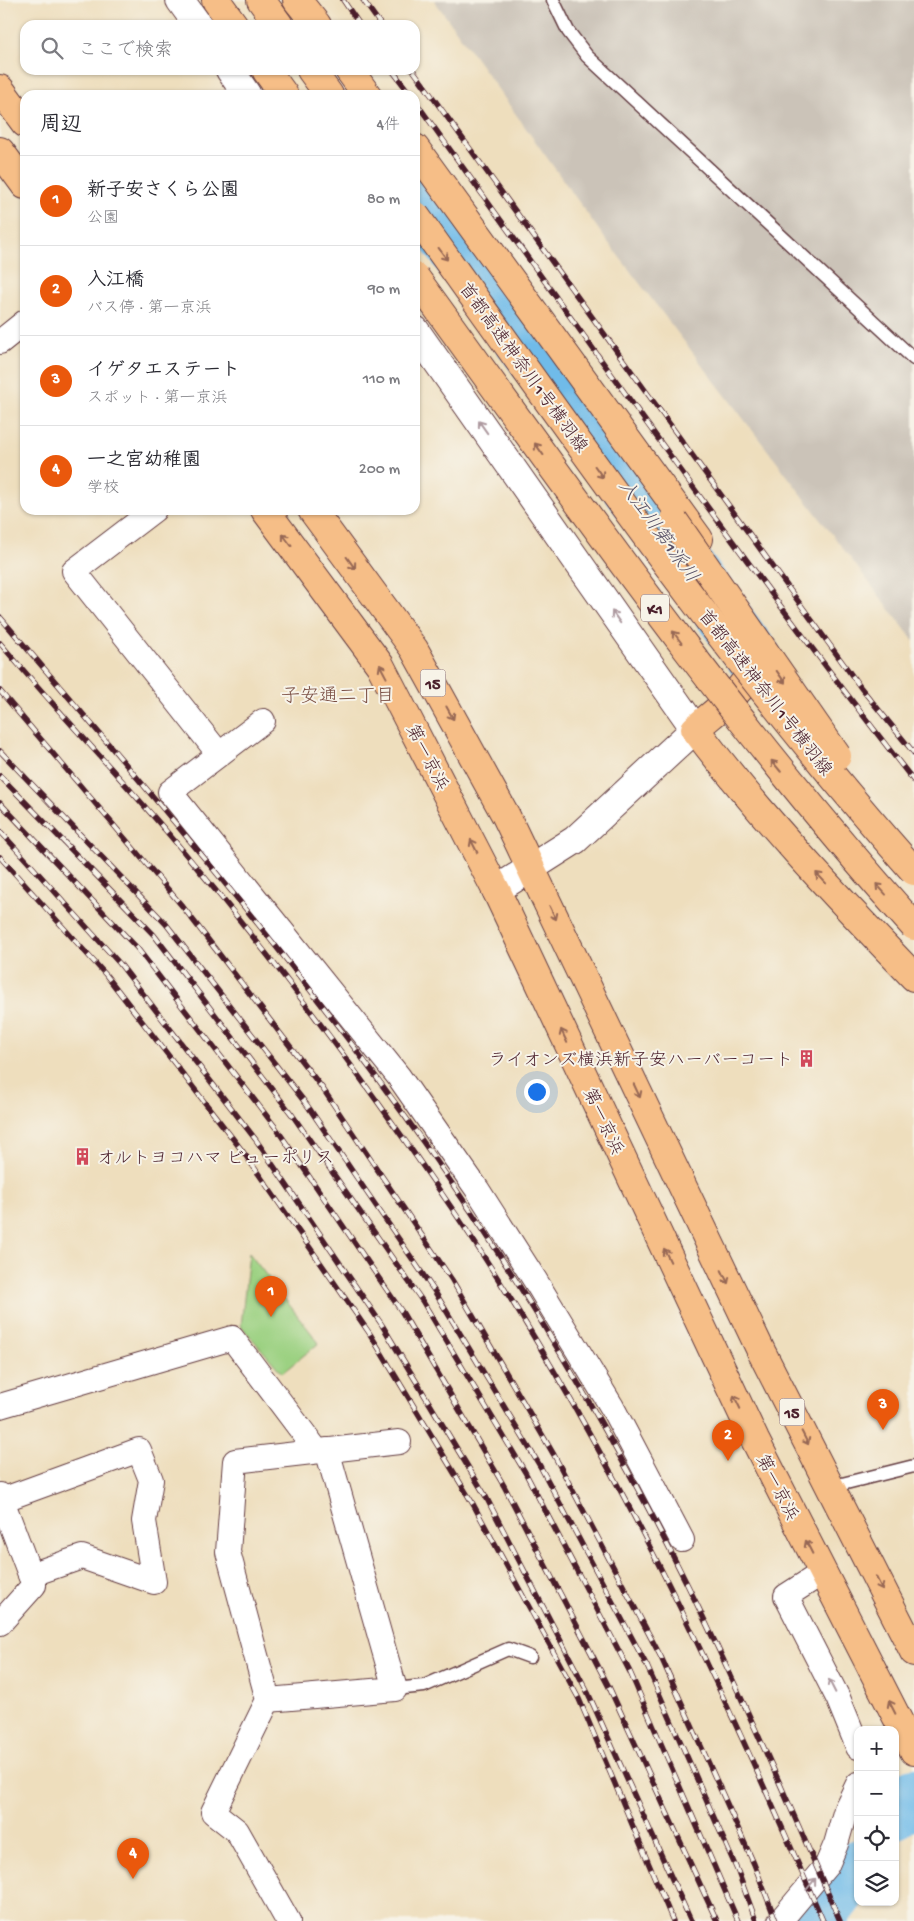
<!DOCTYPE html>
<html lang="ja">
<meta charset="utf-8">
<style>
:root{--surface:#fff;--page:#f7f7f7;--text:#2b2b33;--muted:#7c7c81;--line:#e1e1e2;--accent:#ea580c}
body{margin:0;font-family:"Gochi Hand","Klee One",sans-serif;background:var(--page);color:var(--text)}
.controls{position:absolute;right:15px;bottom:15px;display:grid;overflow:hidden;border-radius:10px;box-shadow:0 1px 4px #0004}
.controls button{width:45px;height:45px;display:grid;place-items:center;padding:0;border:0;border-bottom:1px solid var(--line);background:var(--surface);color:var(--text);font:25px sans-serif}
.you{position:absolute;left:536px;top:1091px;width:18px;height:18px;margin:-12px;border:4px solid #fff;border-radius:50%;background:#1a73e8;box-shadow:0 0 0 8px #1a73e833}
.badge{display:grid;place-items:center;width:32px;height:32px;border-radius:50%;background:var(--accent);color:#fff;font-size:16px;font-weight:700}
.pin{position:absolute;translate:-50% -41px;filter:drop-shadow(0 1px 2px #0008)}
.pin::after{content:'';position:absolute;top:26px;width:18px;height:15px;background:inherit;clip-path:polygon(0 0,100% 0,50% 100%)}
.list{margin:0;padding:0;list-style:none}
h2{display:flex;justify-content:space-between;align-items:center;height:65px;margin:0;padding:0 20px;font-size:21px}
h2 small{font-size:16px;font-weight:400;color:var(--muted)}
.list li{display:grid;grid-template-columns:32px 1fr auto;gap:15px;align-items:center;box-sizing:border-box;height:90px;padding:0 20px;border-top:1px solid var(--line)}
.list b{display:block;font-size:19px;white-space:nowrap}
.list p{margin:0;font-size:16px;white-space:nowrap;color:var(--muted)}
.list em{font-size:16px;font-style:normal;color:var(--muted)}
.icon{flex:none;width:28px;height:28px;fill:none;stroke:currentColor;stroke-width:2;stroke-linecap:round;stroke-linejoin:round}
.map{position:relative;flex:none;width:914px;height:1921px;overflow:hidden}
.search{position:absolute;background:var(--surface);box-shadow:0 1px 4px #0004;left:20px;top:20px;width:400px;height:55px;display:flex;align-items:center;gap:12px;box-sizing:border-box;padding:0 18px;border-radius:15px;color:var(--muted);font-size:19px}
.panel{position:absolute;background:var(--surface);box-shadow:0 1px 4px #0004;left:20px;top:90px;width:400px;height:425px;border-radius:15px}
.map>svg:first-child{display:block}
.industrial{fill:#cbc3b8}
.green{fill:#9cd182;stroke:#737856}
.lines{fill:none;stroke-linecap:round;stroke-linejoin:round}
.river{stroke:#70bbe9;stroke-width:54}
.service-casing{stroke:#633c41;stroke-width:15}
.minor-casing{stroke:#633c41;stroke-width:26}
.tertiary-casing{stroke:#633c41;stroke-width:30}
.trunk-casing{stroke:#633c41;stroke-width:30}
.motorway-casing{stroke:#633c41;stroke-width:30}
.service{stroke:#fff;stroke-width:12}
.minor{stroke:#fff;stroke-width:24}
.tertiary{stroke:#fff;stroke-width:28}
.trunk{stroke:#f6be87;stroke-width:28}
.motorway{stroke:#f6be87;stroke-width:28}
.rail-casing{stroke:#4a1f2b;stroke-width:5.5}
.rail{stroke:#f7f3e8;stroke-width:4;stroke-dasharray:11;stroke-linecap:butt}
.motorway-bridge-casing{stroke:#633c41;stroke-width:30;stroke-linecap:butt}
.motorway-bridge{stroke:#f6be87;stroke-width:28}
.oneway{stroke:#976754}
.oneway2{stroke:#ae9aa0}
.labels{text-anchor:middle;stroke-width:4;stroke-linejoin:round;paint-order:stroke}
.shield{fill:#f7f3e8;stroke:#7e5f64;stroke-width:1}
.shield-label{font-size:16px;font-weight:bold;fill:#4a1f2b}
.street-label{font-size:18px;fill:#4a1f2b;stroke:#f7f3e8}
.poi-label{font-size:18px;fill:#4a1f2b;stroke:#f7f3e8;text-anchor:end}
.water-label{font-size:19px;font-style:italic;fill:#554e64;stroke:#f7f3e8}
.neighbourhood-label{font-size:19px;fill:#7a4e43;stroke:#f7f3e8}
</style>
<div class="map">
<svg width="914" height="1921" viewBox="0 0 914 1921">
<rect width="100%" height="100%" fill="#f7f3e8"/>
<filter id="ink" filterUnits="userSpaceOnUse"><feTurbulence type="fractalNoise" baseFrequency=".02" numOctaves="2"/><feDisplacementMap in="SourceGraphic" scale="10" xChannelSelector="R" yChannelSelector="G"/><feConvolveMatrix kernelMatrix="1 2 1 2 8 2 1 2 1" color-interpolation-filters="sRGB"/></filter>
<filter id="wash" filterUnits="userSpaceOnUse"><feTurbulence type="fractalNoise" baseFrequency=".0096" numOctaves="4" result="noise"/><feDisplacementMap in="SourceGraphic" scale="20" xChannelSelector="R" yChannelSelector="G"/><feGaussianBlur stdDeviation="1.12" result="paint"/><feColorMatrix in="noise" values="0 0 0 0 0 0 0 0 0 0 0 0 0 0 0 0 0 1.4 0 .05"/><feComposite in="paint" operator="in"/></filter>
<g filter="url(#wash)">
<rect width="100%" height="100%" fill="#eedebd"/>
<!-- industrial -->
<polygon class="industrial" points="434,0 914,0 914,641 601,233"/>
<!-- green -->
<polygon class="green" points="249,1253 319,1343 282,1373 241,1326"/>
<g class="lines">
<!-- river -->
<g class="river">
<polyline points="415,194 754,658"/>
<polyline points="895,1812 914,1795"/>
<polyline points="816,1921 858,1866"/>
</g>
</g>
</g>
<g filter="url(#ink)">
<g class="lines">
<defs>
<g id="service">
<polyline points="553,0 568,31 587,56 914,359"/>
<polyline points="830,1487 914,1466"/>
<polyline points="395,1689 424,1686 508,1649 530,1657"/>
</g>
<g id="minor">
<polyline points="0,342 25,322"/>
<polyline points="154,510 74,571 219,754"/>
<polyline points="263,721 170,792 399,1077 477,1189 535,1280 612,1407 682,1540"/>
<polyline points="0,1406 232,1338 317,1451"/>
<polyline points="0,1495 34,1585 0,1623"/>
<polyline points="2,1500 139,1450 151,1480 144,1521 154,1582 82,1557 30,1575"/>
<polyline points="822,1573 786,1596 838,1698 858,1747"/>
<polyline points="268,1700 395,1689 327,1450"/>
<polyline points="288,1921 237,1831 213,1812 268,1700 228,1552 235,1461 399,1442"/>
<polyline points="780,1921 827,1865 836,1844 846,1809 858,1784"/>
</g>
<g id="tertiary">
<polyline points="180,0 198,25"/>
<polyline points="230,70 247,95"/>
<polyline points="415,330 695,729 575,840 496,890"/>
</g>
<g id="trunk">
<polyline points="0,89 25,123"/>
<polyline points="0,151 25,185"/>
<polyline points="265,510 380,665 496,890 755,1440 914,1751"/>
<polyline points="312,510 414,649 506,816 762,1353 914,1652"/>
</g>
<g id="motorway">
<polyline points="216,0 234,25"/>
<polyline points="261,0 279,25"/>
<polyline points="297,0 317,25"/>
<polyline points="266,70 284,95"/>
<polyline points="311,70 329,95"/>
<polyline points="349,70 367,95"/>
<polyline points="415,148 699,539"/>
<path d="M758,654c-8,34 -38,53 -63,75 66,88 143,169 219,248"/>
</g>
</defs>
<!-- service casing -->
<use href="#service" class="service-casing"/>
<!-- minor casing -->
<use href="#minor" class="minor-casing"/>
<!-- tertiary casing -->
<use href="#tertiary" class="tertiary-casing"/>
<!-- trunk casing -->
<use href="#trunk" class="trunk-casing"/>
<!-- motorway casing -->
<use href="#motorway" class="motorway-casing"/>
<!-- service -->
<use href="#service" class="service"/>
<!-- minor -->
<use href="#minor" class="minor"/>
<!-- tertiary -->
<use href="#tertiary" class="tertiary"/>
<!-- trunk -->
<use href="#trunk" class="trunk"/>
<!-- motorway -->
<use href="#motorway" class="motorway"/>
<defs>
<g id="rail">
<polyline points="343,0 360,25"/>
<polyline points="363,0 381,25"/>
<polyline points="392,70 411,95"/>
<polyline points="413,70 861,688 914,753"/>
<path d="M415,101c165,228 326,459 499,680"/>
<path d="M0,617c185,216 372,432 523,675 59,95 115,193 165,294 54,110 103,222 152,335"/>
<path d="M0,643c58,69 120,133 178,202 97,115 188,237 273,362 151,222 266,468 372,714"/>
<polyline points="0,691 183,907 323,1089 452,1280 554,1455 661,1657 754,1864 776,1921"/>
<polyline points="0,751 166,924 307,1105 435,1292 540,1466 647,1666 738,1872 756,1921"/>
<polyline points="0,776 154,935 293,1116 423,1302 525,1472 630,1672 738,1921"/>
<polyline points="0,803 137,948 276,1128 402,1312 504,1486 609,1687 717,1921"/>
<polyline points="0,831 120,964 256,1140 382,1325 485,1495 588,1693 691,1921"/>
<polyline points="0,857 106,975 244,1153 370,1334 473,1504 579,1699 673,1921"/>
</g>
</defs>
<!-- rail casing -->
<use href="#rail" class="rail-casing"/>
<!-- rail -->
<use href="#rail" class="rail"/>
<defs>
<g id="motorway-bridge">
<path d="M415,215c160,223 316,450 499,656"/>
<path d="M415,277c160,221 316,445 499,649"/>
<polyline points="674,521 837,756"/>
</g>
</defs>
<!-- motorway-bridge casing -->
<use href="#motorway-bridge" class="motorway-bridge-casing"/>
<!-- motorway-bridge -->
<use href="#motorway-bridge" class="motorway-bridge"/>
</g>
<!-- one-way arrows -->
<defs><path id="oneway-shaft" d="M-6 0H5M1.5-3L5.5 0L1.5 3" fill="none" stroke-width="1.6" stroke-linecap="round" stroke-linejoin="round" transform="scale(1.25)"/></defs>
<g class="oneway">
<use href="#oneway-shaft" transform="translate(443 254) rotate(54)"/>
<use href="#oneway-shaft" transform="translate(539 449) rotate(-126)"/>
<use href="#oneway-shaft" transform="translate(599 472) rotate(54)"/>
<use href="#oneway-shaft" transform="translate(287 540) rotate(-127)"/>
<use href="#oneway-shaft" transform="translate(351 563) rotate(54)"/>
<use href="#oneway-shaft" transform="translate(677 637) rotate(-127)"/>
<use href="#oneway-shaft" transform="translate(383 671) rotate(-118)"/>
<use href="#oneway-shaft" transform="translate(781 677) rotate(55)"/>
<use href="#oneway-shaft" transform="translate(450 713) rotate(61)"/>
<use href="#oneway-shaft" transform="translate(776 766) rotate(-130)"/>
<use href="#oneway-shaft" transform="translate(474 846) rotate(-117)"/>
<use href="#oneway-shaft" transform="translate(821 878) rotate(-133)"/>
<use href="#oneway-shaft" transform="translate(881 889) rotate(-132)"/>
<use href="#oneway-shaft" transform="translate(553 913) rotate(64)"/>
<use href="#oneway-shaft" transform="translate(564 1036) rotate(-115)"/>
<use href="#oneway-shaft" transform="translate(637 1091) rotate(65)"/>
<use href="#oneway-shaft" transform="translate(667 1255) rotate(-116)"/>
<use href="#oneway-shaft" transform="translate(725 1277) rotate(64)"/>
<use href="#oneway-shaft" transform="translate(737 1402) rotate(-116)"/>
<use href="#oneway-shaft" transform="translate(805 1438) rotate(63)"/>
<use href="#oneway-shaft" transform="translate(809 1547) rotate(-117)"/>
<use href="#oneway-shaft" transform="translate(879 1583) rotate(63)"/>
<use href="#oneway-shaft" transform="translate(892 1707) rotate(-117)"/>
</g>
<g class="oneway2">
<use href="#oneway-shaft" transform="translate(483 427) rotate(-125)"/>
<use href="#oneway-shaft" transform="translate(616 617) rotate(-125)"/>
<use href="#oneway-shaft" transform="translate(832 1686) rotate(-117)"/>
<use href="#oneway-shaft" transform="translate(811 1884) rotate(-51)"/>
</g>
</g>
<!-- icons -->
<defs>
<symbol id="building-bare" viewBox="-9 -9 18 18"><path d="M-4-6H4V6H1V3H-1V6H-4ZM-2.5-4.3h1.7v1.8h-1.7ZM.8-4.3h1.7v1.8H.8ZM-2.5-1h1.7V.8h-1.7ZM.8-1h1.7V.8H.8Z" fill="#d1495b" stroke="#f7f3e8" stroke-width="2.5" paint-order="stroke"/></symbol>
</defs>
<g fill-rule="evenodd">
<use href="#building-bare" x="794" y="1046" width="25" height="25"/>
<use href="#building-bare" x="70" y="1144" width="25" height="25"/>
</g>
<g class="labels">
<!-- shield labels -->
<g class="shield">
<rect x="641" y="594.5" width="28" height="27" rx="4"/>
<rect x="420.5" y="669.5" width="25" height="27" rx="4"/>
<rect x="779.5" y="1398.5" width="25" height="27" rx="4"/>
</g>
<g class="shield-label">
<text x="655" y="614">K1</text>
<text x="433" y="689">15</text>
<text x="792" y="1418">15</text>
</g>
<!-- street labels -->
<g class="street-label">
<text transform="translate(524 367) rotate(54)" y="6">首都高速神奈川1号横羽線</text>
<text transform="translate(766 692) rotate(52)" y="6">首都高速神奈川1号横羽線</text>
<text transform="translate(428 757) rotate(63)" y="6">第一京浜</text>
<text transform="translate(604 1121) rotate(65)" y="6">第一京浜</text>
<text transform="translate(778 1487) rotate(63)" y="6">第一京浜</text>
</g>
<!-- poi labels -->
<g class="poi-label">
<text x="793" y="1065">ライオンズ横浜新子安ハーバーコート</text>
<text x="97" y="1163" text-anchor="start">オルトヨコハマ ビューポリス</text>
</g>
<!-- water labels -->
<g class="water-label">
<text transform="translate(660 530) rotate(54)" y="7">入江川第1派川</text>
</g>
<!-- neighbourhood labels -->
<g class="neighbourhood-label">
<text x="338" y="701">子安通二丁目</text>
</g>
</g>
</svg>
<div class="controls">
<button>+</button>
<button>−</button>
<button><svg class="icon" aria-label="locate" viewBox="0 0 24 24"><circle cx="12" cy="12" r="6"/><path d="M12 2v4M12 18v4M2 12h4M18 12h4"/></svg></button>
<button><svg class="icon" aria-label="layers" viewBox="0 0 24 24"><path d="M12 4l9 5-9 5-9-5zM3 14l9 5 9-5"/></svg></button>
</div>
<div class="you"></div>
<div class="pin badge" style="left:271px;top:1317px">1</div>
<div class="pin badge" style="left:728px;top:1461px">2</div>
<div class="pin badge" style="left:883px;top:1430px">3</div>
<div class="pin badge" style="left:133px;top:1879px">4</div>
<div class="search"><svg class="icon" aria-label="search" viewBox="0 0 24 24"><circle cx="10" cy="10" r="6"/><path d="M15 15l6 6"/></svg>ここで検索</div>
<section class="panel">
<h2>周辺<small>4件</small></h2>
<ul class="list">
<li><span class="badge">1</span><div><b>新子安さくら公園</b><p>公園</p></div><em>80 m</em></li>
<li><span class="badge">2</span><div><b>入江橋</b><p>バス停 · 第一京浜</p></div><em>90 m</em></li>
<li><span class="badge">3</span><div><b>イゲタエステート</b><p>スポット · 第一京浜</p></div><em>110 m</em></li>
<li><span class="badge">4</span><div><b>一之宮幼稚園</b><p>学校</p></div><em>200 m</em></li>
</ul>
</section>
</div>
